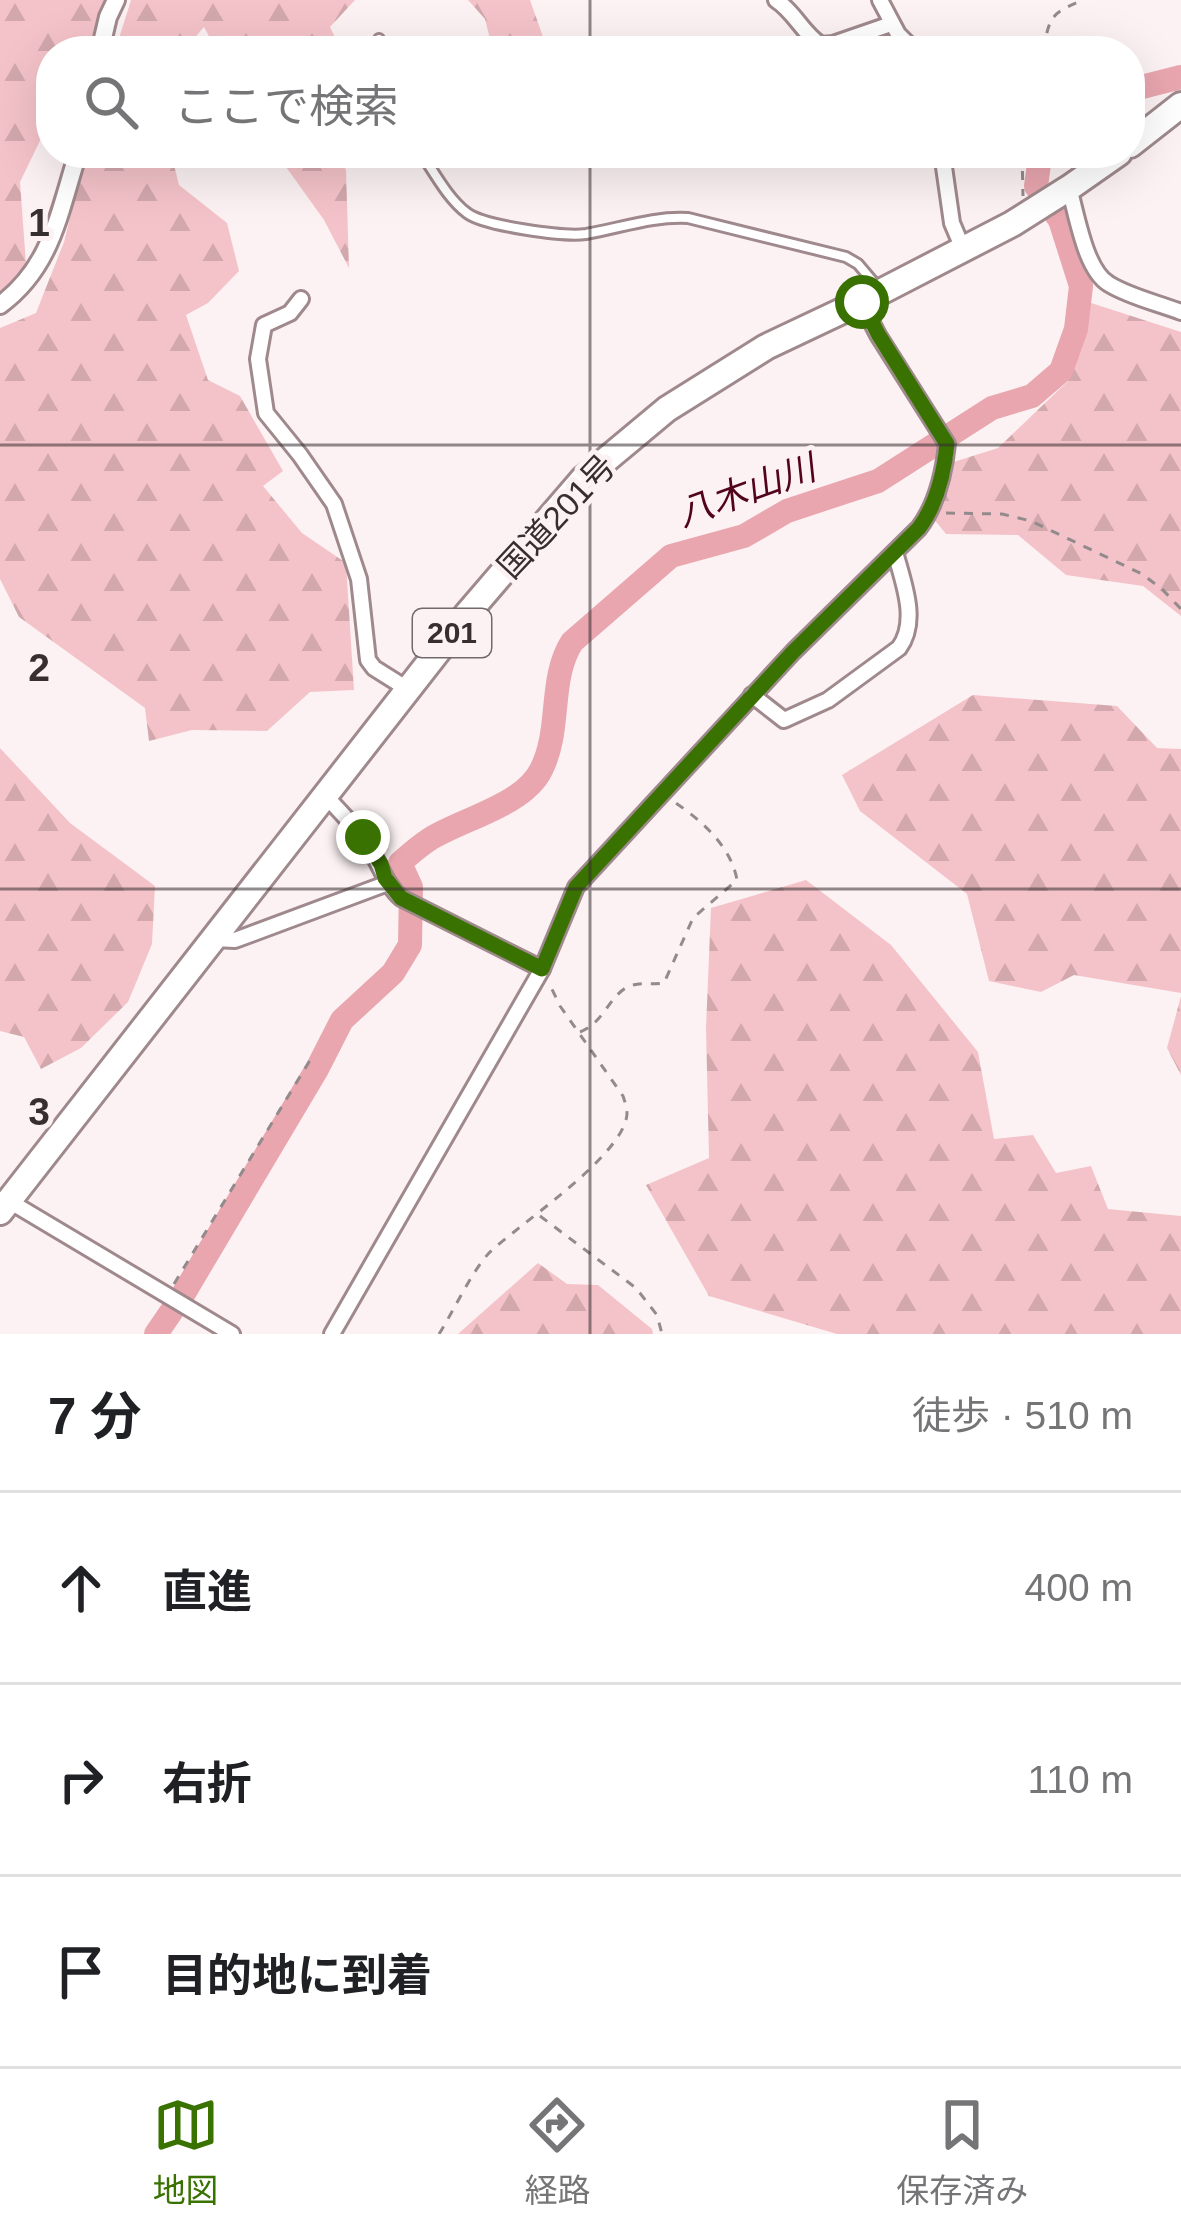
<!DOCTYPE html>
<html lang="ja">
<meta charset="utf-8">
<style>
:root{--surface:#fff;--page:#f6f6f6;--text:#202124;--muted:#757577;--line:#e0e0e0;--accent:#397201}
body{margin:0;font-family:Helvetica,"Noto Sans JP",sans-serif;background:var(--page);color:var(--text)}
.stop{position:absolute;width:36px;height:36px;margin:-27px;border:9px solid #397201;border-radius:50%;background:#fff}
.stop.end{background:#397201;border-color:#fff;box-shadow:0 3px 12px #0008}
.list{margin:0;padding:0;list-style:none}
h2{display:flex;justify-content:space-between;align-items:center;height:156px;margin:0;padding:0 48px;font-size:51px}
h2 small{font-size:39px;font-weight:400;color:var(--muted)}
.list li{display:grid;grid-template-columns:78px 1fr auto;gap:36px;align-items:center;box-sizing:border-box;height:192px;padding:0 48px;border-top:3px solid var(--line)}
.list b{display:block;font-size:45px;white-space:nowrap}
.list em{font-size:39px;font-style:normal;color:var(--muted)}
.icon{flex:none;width:66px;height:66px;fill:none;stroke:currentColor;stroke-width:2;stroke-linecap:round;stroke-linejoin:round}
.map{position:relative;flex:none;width:1181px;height:1334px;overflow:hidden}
.search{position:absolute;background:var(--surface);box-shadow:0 12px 48px #0002;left:36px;right:36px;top:36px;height:132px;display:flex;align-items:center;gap:30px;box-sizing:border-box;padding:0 42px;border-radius:48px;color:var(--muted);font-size:45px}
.sheet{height:732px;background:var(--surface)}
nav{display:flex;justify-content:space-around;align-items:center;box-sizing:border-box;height:168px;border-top:3px solid var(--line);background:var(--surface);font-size:33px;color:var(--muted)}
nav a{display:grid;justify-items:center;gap:6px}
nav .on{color:var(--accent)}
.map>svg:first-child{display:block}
.forest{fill:url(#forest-firs)}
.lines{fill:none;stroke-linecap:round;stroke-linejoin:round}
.river{stroke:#e9a6af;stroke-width:24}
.service-casing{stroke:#9f898c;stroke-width:14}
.minor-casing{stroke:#9f898c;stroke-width:20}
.tertiary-casing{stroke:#9f898c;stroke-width:22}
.trunk-casing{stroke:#9f898c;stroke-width:30}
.path{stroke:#938a8b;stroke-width:3;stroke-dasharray:9 9;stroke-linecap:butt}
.service{stroke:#fff;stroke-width:8}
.minor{stroke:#fff;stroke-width:14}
.tertiary{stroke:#fff;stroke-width:16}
.trunk{stroke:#fff;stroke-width:24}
.route{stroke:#397201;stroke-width:15}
.grid{fill:none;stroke:#372e2f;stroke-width:3;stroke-opacity:0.55}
.labels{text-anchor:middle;stroke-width:10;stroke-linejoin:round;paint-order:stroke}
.shield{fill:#fcf2f3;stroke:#72696a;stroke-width:3}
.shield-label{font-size:30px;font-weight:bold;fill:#372e2f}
.street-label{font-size:33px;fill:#372e2f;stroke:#fcf2f3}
.water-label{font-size:36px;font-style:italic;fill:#52031d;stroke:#fcf2f3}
.grid-label{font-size:39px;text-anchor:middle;font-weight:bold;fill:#372e2f;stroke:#fcf2f3;stroke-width:10;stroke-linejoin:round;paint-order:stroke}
</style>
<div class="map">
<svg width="1181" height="1334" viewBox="0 0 1181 1334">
<defs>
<pattern id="forest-firs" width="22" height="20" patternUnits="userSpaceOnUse" patternTransform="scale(3)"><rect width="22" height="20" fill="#f4c3c9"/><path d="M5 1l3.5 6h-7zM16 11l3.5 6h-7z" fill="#d2a8ad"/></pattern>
</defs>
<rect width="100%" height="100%" fill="#fcf2f3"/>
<!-- forest -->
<g class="forest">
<polygon points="0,0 114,0 96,51 51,51 51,118 20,182 26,264 5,304 0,306"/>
<polygon points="131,0 355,0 330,27 342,51 217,51 204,27 183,51 115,51"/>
<polygon points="468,0 530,0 548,51 493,51 485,19"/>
<polygon points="86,153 171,153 179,185 227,223 239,271 208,303 186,315 208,380 240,396 283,471 263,486 302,533 346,563 354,690 310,692 267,731 192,730 149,741 145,708 19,617 0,579 0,328 36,313 64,242"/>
<polygon points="276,153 337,153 346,170 349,268 324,220"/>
<polygon points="1085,301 1181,332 1181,616 1143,586 1066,575 1018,535 946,534 933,518 944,465 998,448 1068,381"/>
<polygon points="973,695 1117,706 1157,748 1181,749 1181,993 1074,975 1041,992 989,981 967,894 860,811 842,775"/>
<polygon points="0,748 70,823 155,886 152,944 128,1002 81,1048 41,1069 24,1037 0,1031"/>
<polygon points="806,880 891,945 978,1052 994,1139 1033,1135 1056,1173 1091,1166 1108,1209 1181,1216 1181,1334 837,1334 709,1296 646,1185 709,1158 706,1028 711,908"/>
<polygon points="1181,996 1181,1075 1167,1048"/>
<polygon points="538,1263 567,1284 598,1285 652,1329 653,1334 458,1334"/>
</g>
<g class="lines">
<!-- river -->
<g class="river">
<polyline points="1130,90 1181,77"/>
<path d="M156,1334l28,-41 133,-224 25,-49 51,-47 17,-28 1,-58 -11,-24c9,-8 19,-17 30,-24 32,-20 94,-34 111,-69 21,-41 7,-90 31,-128l99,-86 73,-20 43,-25 91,-30 114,-73 40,-12 29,-25 15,-42 5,-43 -21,-66 -24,-34 3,-22 5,-11"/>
</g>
<defs>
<g id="service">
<polyline points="379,39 379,51"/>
<path d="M421,153c13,19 27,46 46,60 17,13 97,24 119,21 35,-6 67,-18 102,-16l158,39 12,7 22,26"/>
</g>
<g id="minor">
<path d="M776,0c19,12 26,33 45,45l12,-1 58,-20"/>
<polyline points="880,0 898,34 915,51"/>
<polyline points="942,153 952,223 963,249"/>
<path d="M1069,188c8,27 16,82 40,96 21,13 49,19 72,28"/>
<polyline points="301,299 290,313 264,325 258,359 266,413 300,455 334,504 359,579 368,660 374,668 409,690"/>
<path d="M752,695l32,25 44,-20 71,-52c20,-27 4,-66 -4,-96"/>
<path d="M326,796c13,15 28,29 39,45 14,19 19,42 36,57l141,71"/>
<polyline points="214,939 235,940 388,883"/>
<polyline points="9,1201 232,1334"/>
<path d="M332,1334l210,-365 34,-82 217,-235 126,-124c18,-24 25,-55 28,-84l-69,-109 -17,-33"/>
</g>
<g id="tertiary">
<polyline points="100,51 108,17 116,0"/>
<path d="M0,305c52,-38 59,-93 78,-152"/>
</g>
<g id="trunk">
<polyline points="1130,145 1181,105"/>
<polyline points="0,1212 467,614 583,479 667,409 766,347 861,302 1012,224 1069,188 1119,153"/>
</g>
</defs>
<!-- service casing -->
<use href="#service" class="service-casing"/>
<!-- minor casing -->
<use href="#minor" class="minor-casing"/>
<!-- tertiary casing -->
<use href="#tertiary" class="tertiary-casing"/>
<!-- trunk casing -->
<use href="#trunk" class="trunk-casing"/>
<!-- path -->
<g class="path">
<path d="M1043,51c7,-35 7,-37 40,-51"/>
<polyline points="1022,153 1023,196"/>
<polyline points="946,513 1002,514 1031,521 1142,574 1162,589 1181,609"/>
<path d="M580,1032c26,-10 30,-41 53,-47 10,-3 21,0 31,-2l29,-65 44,-38c-6,-34 -36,-60 -64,-79"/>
<polyline points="540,1216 636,1288 657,1315 662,1334"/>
<polyline points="174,1284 312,1057"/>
<path d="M439,1334c14,-22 33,-63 50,-81 30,-29 135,-97 138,-139 0,-6 -2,-12 -4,-18l-63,-90 -11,-23"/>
</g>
<!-- service -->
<use href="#service" class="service"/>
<!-- minor -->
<use href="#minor" class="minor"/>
<!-- tertiary -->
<use href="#tertiary" class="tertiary"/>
<!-- trunk -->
<use href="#trunk" class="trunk"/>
</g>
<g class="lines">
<!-- route -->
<path class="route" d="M363,837l18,27 4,14 16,20 141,71 34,-82 217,-235 126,-124c18,-24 25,-55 28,-84l-69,-110 -16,-32"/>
</g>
<!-- grid -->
<path class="grid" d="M590,0v51M590,153v1181M0,445h1181M0,889h1181"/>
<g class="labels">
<!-- shield labels -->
<rect class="shield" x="413" y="609" width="78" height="48" rx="9"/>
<g class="shield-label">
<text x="452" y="643">201</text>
</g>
<!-- street labels -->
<g class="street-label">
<text transform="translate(556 516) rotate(-47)" y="12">国道201号</text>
</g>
<!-- water labels -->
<g class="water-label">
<text transform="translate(746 490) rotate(-20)" y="13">八木山川</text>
</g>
</g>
<g class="grid-label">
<text x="39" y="236">1</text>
<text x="39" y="681">2</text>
<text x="39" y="1125">3</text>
</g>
</svg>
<div class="stop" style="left:862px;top:302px"></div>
<div class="stop end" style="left:363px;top:837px"></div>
<div class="search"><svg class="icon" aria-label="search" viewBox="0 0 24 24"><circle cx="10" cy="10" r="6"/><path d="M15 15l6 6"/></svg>ここで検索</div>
</div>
<section class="sheet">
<h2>7 分<small>徒歩 · 510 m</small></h2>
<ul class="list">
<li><svg class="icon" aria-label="ahead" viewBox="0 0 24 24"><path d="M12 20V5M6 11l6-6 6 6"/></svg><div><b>直進</b></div><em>400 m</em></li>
<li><svg class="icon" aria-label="right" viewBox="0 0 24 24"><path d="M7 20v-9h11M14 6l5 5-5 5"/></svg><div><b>右折</b></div><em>110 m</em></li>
<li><svg class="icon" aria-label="arrive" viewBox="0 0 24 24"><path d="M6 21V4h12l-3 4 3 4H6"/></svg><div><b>目的地に到着</b></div></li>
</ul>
</section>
<nav>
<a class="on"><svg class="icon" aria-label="map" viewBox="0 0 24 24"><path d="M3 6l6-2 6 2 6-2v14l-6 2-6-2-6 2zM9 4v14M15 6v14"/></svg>地図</a>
<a><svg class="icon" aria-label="directions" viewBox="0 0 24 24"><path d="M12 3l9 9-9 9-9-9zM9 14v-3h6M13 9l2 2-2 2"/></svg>経路</a>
<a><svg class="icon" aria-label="saved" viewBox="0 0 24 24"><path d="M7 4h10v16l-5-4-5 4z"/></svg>保存済み</a>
</nav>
